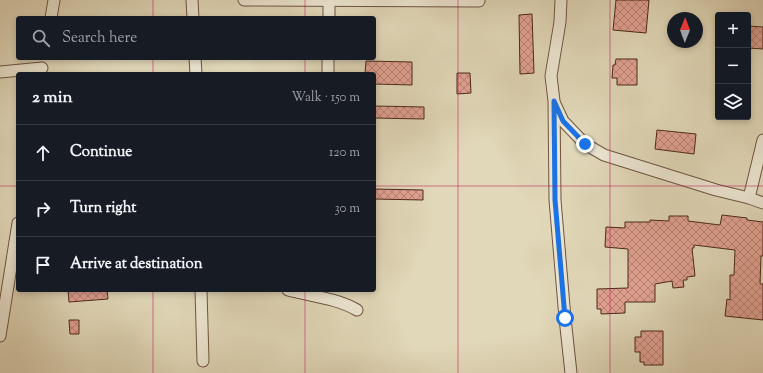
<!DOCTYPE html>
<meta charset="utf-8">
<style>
:root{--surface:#171b24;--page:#242831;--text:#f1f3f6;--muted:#9ea1a6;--line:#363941}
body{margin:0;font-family:"Sorts Mill Goudy",serif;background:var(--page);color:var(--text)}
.controls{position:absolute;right:12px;top:12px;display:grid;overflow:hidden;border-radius:4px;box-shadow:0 2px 6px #0003}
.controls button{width:36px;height:36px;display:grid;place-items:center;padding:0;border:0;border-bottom:1px solid var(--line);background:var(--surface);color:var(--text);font:20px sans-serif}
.compass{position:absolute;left:667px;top:12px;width:36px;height:36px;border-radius:50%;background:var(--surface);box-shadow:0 2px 6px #0003;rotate:1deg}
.stop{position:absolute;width:12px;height:12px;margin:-9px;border:3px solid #1a73e8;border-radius:50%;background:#fff}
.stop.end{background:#1a73e8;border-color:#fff;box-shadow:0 1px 4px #0008}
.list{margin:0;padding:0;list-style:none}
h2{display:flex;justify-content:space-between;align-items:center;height:52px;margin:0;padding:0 16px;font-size:17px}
h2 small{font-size:13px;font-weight:400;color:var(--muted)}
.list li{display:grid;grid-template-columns:26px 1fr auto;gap:12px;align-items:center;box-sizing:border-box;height:56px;padding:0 16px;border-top:1px solid var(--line)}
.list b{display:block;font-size:15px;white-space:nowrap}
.list em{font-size:13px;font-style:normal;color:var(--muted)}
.icon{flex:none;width:22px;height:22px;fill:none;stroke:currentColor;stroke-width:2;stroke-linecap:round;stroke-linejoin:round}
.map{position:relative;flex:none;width:763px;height:373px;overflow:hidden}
.search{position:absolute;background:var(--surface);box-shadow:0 2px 6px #0003;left:16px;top:16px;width:360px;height:44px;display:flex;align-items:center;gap:10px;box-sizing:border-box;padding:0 14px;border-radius:4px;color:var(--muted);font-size:15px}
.panel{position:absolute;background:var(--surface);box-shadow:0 2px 6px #0003;left:16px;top:72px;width:360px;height:220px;border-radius:4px}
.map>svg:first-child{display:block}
.building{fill:url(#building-cross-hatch);stroke:#4b281a}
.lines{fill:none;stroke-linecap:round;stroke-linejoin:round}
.street-casing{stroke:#705442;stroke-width:13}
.street{stroke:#ece6d2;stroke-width:11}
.route{stroke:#1a73e8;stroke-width:5}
.grid{fill:none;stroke:#c2185b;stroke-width:1;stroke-opacity:0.55}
</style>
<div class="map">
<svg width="763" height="373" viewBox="0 0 763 373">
<defs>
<pattern id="building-cross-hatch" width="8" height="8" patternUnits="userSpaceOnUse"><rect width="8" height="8" fill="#e1a191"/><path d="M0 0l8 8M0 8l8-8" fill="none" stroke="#b88376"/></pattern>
</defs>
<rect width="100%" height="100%" fill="#e1d8b9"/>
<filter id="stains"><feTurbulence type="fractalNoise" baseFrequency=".005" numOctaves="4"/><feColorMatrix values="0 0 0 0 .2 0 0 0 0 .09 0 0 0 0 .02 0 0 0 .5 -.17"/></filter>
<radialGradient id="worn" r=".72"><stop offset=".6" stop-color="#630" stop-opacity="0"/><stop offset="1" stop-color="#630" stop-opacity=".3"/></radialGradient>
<!-- building -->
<g class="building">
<polygon points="616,0 649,0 646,33 613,30"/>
<polygon points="532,14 534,73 520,74 519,15"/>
<polygon points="748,26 763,27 763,49 748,48"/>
<polygon points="616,59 637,59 637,85 617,85 617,78 612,78 613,65 615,65"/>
<polygon points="366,61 412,62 412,85 374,84 374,74 365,74"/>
<polygon points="457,73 470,73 471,93 457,94"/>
<polygon points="374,106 424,107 424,119 374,118"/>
<polygon points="657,130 696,134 694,154 655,149"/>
<polygon points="374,189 423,190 423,200 374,199"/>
<polygon points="722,215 747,218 747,220 763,222 763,256 761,256 760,284 763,284 763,320 725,316 727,299 730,300 730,275 734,275 735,250 694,245 694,248 692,248 695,276 687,277 687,280 683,280 684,287 673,288 672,281 655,284 655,302 625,302 625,313 601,314 601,309 597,309 597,289 628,288 628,249 605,247 606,227 625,228 625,222 650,222 650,220 669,221 669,216 688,216 688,221 720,225"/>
<polygon points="68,290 107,290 108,299 69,302"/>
<polygon points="69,320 79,320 79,334 70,334"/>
<polygon points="641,331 663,331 663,365 644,365 644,362 640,362 640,352 635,352 635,337 641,337"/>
</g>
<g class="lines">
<defs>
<g id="street">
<polyline points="192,0 193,18"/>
<polyline points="244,0 479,1"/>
<polyline points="561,0 560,22 551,76 554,101 555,200 565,318 571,373"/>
<polyline points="51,18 54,0"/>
<polyline points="329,18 329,0"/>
<polyline points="195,58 196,74"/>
<polyline points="0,72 42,68"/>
<polyline points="328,74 328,58"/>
<polyline points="555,104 563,121 585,144 604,155 716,190 749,198 763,203"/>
<polyline points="749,198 763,140"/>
<polyline points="201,290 203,361"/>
<path d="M288,290c23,6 48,8 69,20"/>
<polyline points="0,336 18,223"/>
</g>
</defs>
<!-- street casing -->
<use href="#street" class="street-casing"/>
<!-- street -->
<use href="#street" class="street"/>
</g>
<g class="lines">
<!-- route -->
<polyline class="route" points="565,318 555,200 554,101 563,121 585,144"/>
</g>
<!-- grid -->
<path class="grid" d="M153,0v18M305,0v18M458,0v373M610,0v373M153,58v16M305,58v16M0,186h18M374,186h389M153,290v83M305,290v83"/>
<rect width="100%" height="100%" filter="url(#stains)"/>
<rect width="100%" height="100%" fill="url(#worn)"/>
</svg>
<div class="controls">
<button>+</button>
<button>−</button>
<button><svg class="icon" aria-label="layers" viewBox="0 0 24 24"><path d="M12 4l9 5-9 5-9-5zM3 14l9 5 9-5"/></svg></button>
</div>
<svg class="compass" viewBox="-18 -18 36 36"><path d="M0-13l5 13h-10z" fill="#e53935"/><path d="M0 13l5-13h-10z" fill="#9ea1a6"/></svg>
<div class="stop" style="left:565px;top:318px"></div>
<div class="stop end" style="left:585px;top:144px"></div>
<div class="search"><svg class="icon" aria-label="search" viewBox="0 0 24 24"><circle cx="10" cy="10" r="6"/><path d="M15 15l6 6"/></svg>Search here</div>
<section class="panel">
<h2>2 min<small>Walk · 150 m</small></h2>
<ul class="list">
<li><svg class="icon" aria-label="ahead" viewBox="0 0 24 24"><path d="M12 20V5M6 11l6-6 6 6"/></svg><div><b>Continue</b></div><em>120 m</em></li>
<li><svg class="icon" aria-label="right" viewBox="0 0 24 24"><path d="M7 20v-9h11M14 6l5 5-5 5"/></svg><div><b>Turn right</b></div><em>30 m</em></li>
<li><svg class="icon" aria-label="arrive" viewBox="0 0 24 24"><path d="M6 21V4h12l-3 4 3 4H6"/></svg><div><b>Arrive at destination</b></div></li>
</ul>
</section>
</div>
